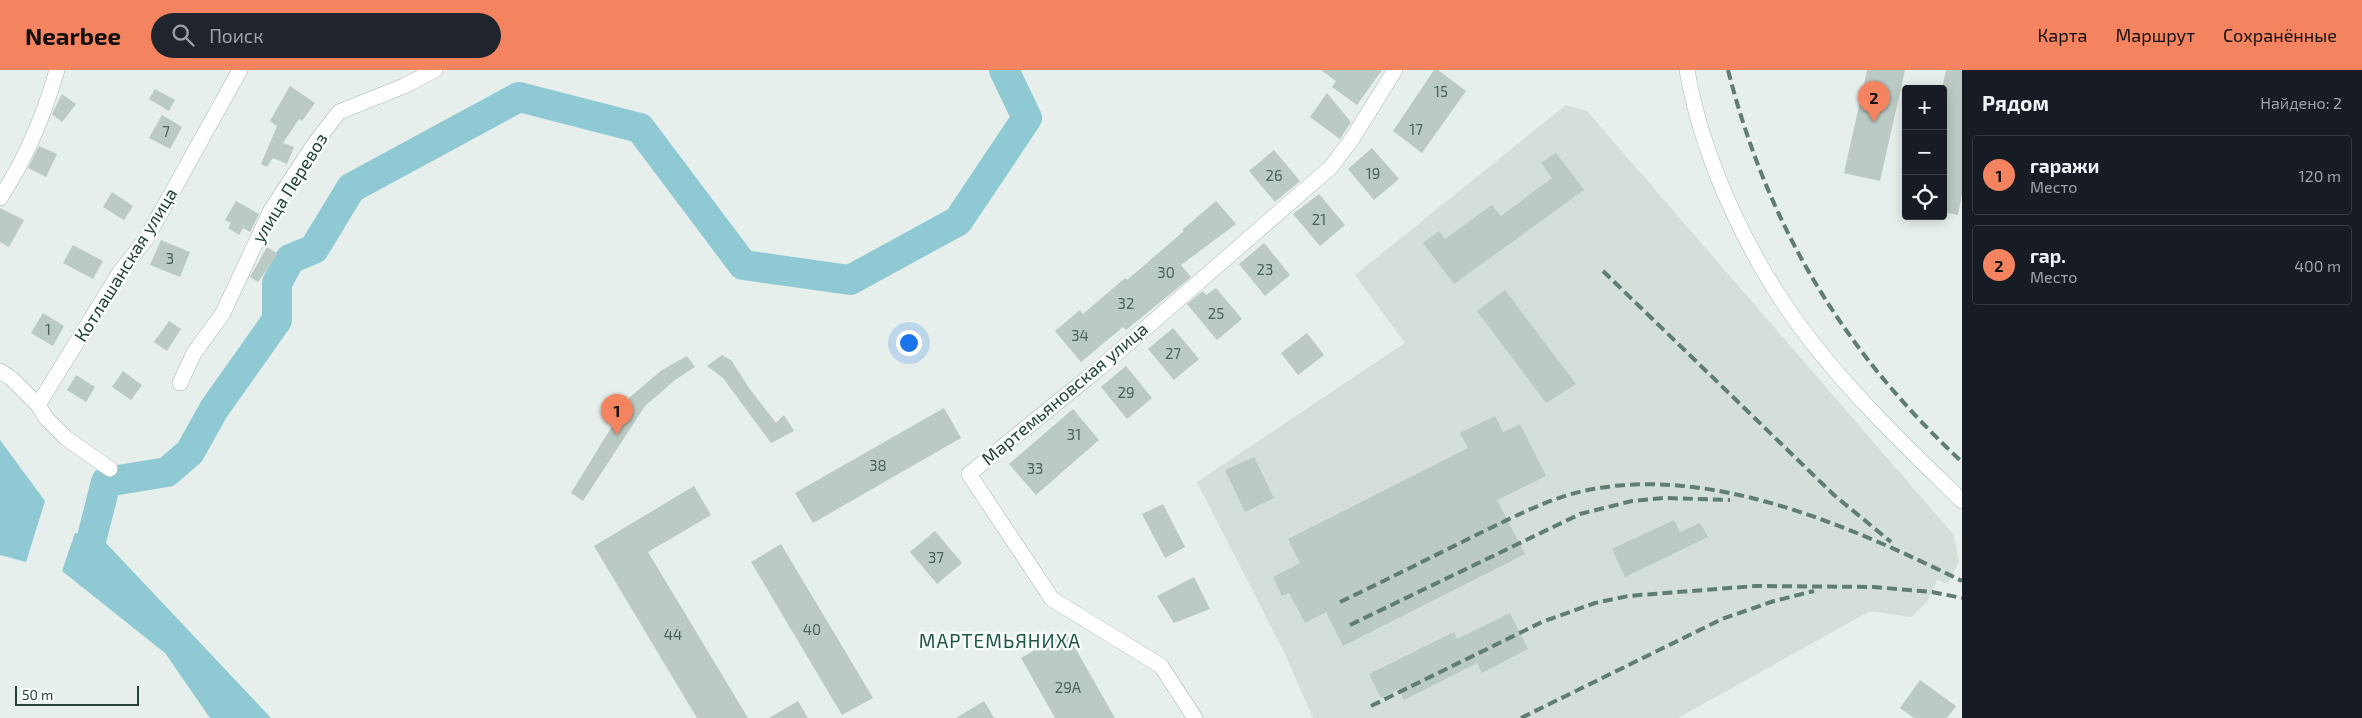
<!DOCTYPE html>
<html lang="ru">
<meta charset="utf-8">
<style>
:root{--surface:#171b24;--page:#20242c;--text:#f1f3f6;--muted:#9ea1a6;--line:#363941;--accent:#f4845f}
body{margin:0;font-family:"Exo 2",sans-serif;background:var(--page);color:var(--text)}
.controls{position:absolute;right:15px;top:15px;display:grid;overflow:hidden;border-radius:5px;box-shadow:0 2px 12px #0003}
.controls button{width:45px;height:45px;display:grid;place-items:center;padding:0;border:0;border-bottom:1px solid var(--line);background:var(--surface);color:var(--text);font:25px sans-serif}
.scale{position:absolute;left:15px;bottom:12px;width:124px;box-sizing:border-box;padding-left:5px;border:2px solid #24423a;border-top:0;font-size:14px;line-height:18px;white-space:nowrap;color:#24423a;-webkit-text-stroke:4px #f7fbf9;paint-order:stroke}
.you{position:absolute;left:908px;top:272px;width:18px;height:18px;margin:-12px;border:4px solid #fff;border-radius:50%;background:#1a73e8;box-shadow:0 0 0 8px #1a73e833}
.badge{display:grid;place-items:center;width:32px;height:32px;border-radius:50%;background:var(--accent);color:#111;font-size:16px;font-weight:700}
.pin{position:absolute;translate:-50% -41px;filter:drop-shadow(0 1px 2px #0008)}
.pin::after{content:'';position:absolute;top:26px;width:18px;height:15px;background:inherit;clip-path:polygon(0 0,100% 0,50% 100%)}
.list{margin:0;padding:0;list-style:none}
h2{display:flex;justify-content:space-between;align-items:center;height:65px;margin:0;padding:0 20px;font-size:21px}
h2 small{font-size:16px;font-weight:400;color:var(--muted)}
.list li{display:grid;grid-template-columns:32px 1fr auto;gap:15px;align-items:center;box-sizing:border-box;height:80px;margin:0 10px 10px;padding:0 10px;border:1px solid var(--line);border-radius:5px}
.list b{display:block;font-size:19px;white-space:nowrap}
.list p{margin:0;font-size:16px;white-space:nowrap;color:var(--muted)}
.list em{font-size:16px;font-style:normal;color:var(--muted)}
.icon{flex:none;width:28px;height:28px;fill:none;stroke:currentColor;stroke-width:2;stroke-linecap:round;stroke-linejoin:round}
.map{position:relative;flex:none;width:1962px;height:648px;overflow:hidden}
header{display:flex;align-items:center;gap:30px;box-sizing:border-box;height:70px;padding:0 25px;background:var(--accent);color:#111}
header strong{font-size:24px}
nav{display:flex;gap:28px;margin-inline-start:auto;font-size:18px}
.search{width:350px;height:45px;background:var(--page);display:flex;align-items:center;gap:12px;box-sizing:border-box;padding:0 18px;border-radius:28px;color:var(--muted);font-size:19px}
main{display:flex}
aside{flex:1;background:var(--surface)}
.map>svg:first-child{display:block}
.built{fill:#d4dfda}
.water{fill:#8ec9d4}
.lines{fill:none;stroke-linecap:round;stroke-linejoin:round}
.river{stroke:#8ec9d4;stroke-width:30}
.building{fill:#bbcac4}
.minor-casing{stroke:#a8b8b2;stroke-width:16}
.secondary-casing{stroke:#a4bbb3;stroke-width:16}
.minor{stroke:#fff;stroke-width:15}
.secondary{stroke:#fff;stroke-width:15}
.rail{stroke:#5f7d75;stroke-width:4;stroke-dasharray:10 5;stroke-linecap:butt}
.labels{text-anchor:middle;stroke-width:5;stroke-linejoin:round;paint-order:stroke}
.number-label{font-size:15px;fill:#4a645c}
.street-label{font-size:18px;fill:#24423a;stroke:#f7fbf9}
.neighbourhood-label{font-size:19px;letter-spacing:1px;fill:#1f5548;stroke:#f7fbf9}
</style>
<header>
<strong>Nearbee</strong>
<div class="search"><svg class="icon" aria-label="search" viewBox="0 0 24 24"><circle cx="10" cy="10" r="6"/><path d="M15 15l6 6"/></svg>Поиск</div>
<nav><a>Карта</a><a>Маршрут</a><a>Сохранённые</a></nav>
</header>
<main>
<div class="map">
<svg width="1962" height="648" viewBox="0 0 1962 648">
<rect width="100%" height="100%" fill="#e6efeb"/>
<!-- built -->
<polygon class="built" points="1566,35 1587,41 1953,464 1959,491 1948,514 1937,510 1927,532 1911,547 1870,541 1678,648 1313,648 1285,584 1197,412 1405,273 1355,205"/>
<!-- water -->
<g class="water">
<polygon points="0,370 45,431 26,492 0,485"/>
<polygon points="75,463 106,473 271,648 210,648 165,583 62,501"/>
</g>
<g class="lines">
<!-- river -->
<polyline class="river" points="108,500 89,479 106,412 167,402 190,382 214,339 277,250 277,213 290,189 314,179 351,118 519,27 640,58 743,195 850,210 958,151 1027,48 1004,0"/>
</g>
<!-- building -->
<g class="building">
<polygon points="1321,0 1382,0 1357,35 1332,17 1336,11"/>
<polygon points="1434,0 1438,0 1466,21 1422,83 1393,61"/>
<polygon points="1867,0 1905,0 1880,111 1844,103"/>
<polygon points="1946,0 1962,0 1962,124 1958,145 1943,142 1943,14"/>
<polygon points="290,16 315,33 302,51 299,49 283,73 294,77 287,94 273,88 267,97 261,94 277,56 270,51"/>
<polygon points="155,19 175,30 169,41 149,29"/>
<polygon points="1327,23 1351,52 1340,69 1310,47"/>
<polygon points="62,24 76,34 62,52 52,44"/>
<polygon points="162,45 182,57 170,79 149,68"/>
<polygon points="39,76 57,84 46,107 28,98"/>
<polygon points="1372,78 1399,109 1374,130 1348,99"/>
<polygon points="1274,80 1300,111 1275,132 1249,101"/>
<polygon points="1556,83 1584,120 1454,214 1423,173 1439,161 1445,169 1492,135 1501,146 1552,108 1541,93"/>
<polygon points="112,122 133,136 124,150 103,137"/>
<polygon points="1319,124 1345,155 1320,176 1293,144"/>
<polygon points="236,131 259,144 250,162 243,158 239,165 228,158 231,153 225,150"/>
<polygon points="1216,131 1236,154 1181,195 1191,207 1126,260 1123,257 1081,292 1055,261 1080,240 1083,244 1125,208 1127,210 1184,161 1182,160"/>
<polygon points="0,138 24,150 9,177 0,172"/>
<polygon points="161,170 190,182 180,207 150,195"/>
<polygon points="1264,173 1290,205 1265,226 1239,194"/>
<polygon points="73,175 103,191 93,209 63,193"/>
<polygon points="267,177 278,184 258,212 250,207"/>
<polygon points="1216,218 1242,249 1217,270 1187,234 1203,221 1206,225"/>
<polygon points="1505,220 1576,314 1546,333 1477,241"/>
<polygon points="43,243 64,256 53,276 31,263"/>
<polygon points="169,251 181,259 167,281 154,272"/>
<polygon points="1173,258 1199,289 1174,310 1148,279"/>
<polygon points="1307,263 1324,285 1298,305 1281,283"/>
<polygon points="722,285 731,290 749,318 776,353 784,345 794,361 771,373 723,308 707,296"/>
<polygon points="687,286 695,297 675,310 645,336 583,431 571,423 630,327 662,300"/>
<polygon points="1126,296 1152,328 1127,349 1101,317"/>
<polygon points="123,301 142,315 131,330 112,317"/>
<polygon points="76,305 95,317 86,332 67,320"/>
<polygon points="944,338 961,368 813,453 795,423"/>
<polygon points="1073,339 1099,370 1036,425 1009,394"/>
<polygon points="1495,346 1503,362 1520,354 1546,406 1497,430 1525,484 1343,576 1326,542 1305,553 1289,523 1282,526 1273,507 1300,493 1288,469 1468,378 1460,363"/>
<polygon points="1254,387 1274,428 1245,442 1225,400"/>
<polygon points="694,416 711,445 648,482 748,648 697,648 594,476"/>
<polygon points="1163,434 1185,477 1165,488 1142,444"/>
<polygon points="1674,450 1680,462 1700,453 1708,467 1625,507 1612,479"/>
<polygon points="935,461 962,493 937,514 910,482"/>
<polygon points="781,474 873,628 842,645 751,492"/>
<polygon points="1194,507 1210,539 1174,553 1157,526"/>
<polygon points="1510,543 1528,579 1482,603 1477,593 1404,630 1399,619 1381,628 1369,604 1454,562 1457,569"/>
<polygon points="1066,562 1115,648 1055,648 1021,588"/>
<polygon points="1920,610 1956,636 1947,648 1914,648 1900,638"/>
<polygon points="798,631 808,648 769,648"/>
<polygon points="984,631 994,648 956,648"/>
</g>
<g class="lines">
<defs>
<g id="minor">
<path d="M0,128c26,-39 44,-83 57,-128"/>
<polyline points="0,301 11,308 38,335 46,348 66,368 110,399"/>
<polyline points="180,313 194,283 223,243 271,140 315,73 339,42 404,16 435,0"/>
<polyline points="38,335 120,202 146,169 240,0"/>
<polyline points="1195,648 1161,596 1052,529 969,404 1101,297 1331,97 1352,69 1395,0"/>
</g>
<path id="secondary" d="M1687,0c16,93 66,197 124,271 45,58 99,109 151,160"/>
</defs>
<!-- minor casing -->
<use href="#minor" class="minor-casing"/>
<!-- secondary casing -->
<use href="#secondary" class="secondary-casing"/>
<!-- minor -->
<use href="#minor" class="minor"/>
<!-- secondary -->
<use href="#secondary" class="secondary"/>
<!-- rail -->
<g class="rail">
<path d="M1728,0c40,157 116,282 234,392"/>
<polyline points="1603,201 1834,425 1891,472"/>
<path d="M1340,532c44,-21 88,-43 132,-65 36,-17 72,-37 111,-46 126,-28 269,36 379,90"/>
<polyline points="1350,555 1580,444 1632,431 1664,428 1730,430"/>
<polyline points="1371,636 1542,552 1595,533 1628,526 1755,516 1874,517 1932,522 1962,528"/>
<polyline points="1521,648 1722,549 1774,531 1814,521"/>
</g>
</g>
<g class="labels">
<!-- number labels -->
<g class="number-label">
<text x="1441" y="27">15</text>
<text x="1416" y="65">17</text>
<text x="166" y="67">7</text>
<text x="1373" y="109">19</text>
<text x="1274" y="111">26</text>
<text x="1319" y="155">21</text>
<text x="170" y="194">3</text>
<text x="1265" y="205">23</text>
<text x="1166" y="208">30</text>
<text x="1126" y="239">32</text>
<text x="1216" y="249">25</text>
<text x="48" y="265">1</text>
<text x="1080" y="271">34</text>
<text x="1173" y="289">27</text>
<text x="1126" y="328">29</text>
<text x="1074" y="370">31</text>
<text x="878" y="401">38</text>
<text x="1035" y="404">33</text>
<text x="936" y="493">37</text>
<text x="812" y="565">40</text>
<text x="673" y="570">44</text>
<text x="1068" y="623">29А</text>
</g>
<!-- street labels -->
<g class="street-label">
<text transform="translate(290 118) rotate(-58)" y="6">улица Перевоз</text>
<text transform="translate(126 195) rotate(-58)" y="6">Котлашанская улица</text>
<text transform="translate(1065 324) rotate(-40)" y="6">Мартемьяновская улица</text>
</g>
<!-- neighbourhood labels -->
<g class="neighbourhood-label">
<text x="1000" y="578">МАРТЕМЬЯНИХА</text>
</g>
</g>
</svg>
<div class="controls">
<button>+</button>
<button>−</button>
<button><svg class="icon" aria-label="locate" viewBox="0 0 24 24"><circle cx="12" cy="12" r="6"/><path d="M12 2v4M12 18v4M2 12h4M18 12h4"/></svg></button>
</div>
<div class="scale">50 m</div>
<div class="you"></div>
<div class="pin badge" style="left:617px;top:365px">1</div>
<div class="pin badge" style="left:1874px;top:52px">2</div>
</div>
<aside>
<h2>Рядом<small>Найдено: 2</small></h2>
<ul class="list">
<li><span class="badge">1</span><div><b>гаражи</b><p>Место</p></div><em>120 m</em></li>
<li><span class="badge">2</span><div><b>гар.</b><p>Место</p></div><em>400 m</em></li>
</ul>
</aside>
</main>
